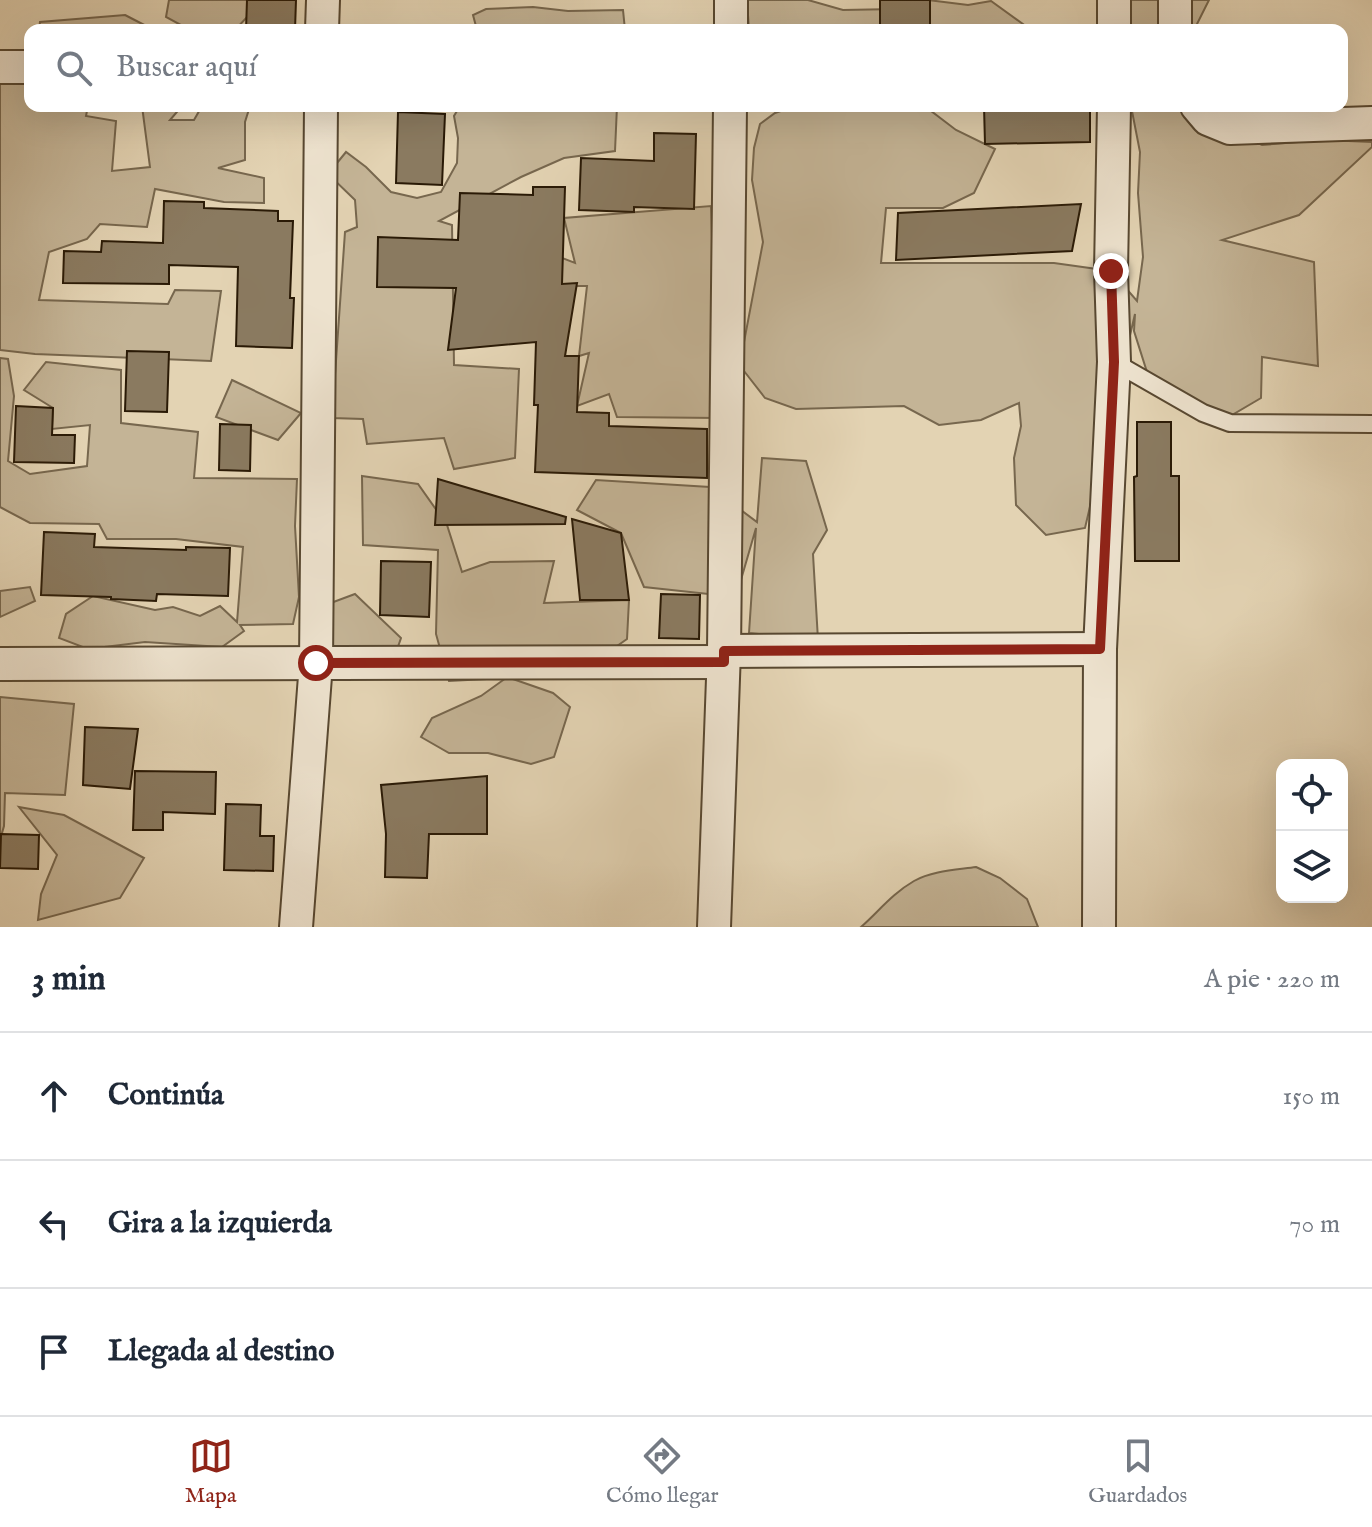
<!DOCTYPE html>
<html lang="es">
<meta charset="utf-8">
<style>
:root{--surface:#fff;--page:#f2f2f3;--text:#1f2937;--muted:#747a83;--line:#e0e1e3;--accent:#8f2418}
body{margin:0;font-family:"IM FELL English",serif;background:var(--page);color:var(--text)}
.controls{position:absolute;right:24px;bottom:24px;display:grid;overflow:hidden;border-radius:16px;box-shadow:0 8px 32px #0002}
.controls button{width:72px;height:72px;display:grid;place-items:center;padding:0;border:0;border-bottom:2px solid var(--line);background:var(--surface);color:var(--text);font:40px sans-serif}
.stop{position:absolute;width:24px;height:24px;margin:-18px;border:6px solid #8f2418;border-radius:50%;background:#fff}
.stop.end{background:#8f2418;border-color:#fff;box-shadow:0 2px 8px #0008}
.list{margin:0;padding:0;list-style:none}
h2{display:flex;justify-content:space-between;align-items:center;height:104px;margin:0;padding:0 32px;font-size:34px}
h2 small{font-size:26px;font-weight:400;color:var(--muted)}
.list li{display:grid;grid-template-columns:52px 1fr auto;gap:24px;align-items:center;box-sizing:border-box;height:128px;padding:0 32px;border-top:2px solid var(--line)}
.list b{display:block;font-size:30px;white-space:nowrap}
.list em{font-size:26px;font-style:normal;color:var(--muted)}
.icon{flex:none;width:44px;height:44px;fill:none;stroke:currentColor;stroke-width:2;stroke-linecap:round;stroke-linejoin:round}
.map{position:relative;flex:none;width:1372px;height:927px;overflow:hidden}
.search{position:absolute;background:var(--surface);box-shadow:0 8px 32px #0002;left:24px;right:24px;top:24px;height:88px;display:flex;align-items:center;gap:20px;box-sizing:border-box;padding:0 28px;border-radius:16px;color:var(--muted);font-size:30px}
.sheet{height:488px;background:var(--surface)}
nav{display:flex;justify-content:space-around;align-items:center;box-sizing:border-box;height:112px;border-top:2px solid var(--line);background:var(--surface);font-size:22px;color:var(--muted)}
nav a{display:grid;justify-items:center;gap:4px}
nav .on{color:var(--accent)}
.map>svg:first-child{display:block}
.green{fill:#c4b496;stroke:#77674e;stroke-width:2}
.building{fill:#8a7a60;stroke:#2a1a06;stroke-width:2}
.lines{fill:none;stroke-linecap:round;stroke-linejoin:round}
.service-casing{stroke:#584831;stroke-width:20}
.minor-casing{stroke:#584831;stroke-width:36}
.service{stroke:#ede2ce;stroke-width:16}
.minor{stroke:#ede2ce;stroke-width:32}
.route{stroke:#8f2418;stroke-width:10}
</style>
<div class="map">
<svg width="1372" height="927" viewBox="0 0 1372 927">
<rect width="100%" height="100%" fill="#e3d3b3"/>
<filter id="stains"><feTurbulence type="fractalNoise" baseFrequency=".0025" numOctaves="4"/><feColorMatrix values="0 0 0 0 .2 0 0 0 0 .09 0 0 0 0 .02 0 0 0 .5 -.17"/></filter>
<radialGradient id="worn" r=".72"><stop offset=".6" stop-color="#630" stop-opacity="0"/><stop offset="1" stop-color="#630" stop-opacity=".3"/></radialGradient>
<!-- green -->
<g class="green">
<polygon points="169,0 263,0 235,30 190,30 166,17"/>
<polygon points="747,0 808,0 843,10 897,9 928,0 968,5 991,1 1027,27 1025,30 749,30"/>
<polygon points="1131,0 1209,0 1194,30 1130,30"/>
<polygon points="533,7 568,11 623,10 625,30 477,30 473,15 486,9"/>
<polygon points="125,15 154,30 39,30 40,22"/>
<polygon points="5,80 30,83 30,106 88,106 86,116 116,121 112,171 150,167 142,106 182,106 170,120 194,120 202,106 250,106 245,122 245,160 218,168 264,178 264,203 224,202 155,189 147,227 100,224 87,239 49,252 39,300 168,304 175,290 221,291 211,361 35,354 0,350 0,84"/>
<polygon points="460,106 617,106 615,151 564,158 521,177 439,221 452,225 454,365 519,369 515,458 454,469 444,438 367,444 363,419 332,418 345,232 357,227 355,200 328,174 346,152 366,167 391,192 417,198 441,192 457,163 458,138 454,116"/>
<polygon points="795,106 912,106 931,111 956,130 995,149 974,193 943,208 886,208 881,263 1054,263 1111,271 1137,301 1143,257 1138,193 1140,152 1131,106 1200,106 1214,123 1262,145 1324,140 1372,142 1372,147 1299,215 1222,240 1314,262 1318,366 1262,357 1261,398 1220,422 1147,372 1134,331 1135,314 1085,528 1046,535 1016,505 1014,458 1021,426 1019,403 981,420 939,425 904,406 796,409 765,398 744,371 744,342 763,242 752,180 754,148 760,124 775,113"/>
<polygon points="711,206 718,418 617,417 609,394 577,406 589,353 579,356 587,286 534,286 544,251 575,263 564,218"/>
<polygon points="0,358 8,359 14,396 8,461 30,474 87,466 90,425 52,429 53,408 24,390 46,362 121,370 121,423 198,432 194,478 297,479 295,526 299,597 293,624 240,625 244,631 222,647 145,642 88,649 59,638 66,614 93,596 155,610 173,607 200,616 220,606 237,622 243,547 176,539 107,539 99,524 30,523 0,507"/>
<polygon points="232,380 301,413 278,440 216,417"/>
<polygon points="762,458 806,461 827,530 813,554 818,640 749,633 756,528 736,597 644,587 621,533 577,510 596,480 710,487 757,522"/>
<polygon points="362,476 418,484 447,525 462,572 490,562 554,561 544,603 629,600 627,639 574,676 510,678 553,693 570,707 554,757 531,764 488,753 449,753 421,737 432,718 481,696 506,678 449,681 436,634 438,550 363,545"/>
<polygon points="30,587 35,601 0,617 0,591"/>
<polygon points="355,594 401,638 391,667 316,663 328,604"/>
<polygon points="0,697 74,704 65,795 5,793 4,826 0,840"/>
<polygon points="19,807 64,815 144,858 120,898 38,920 41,894 57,855"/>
<path d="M976,867l24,11 27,21 11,28h-177c17,-15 32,-34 53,-46 18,-10 41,-11 62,-14z"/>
</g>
<!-- building -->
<g class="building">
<polygon points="247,0 296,0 295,30 246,30"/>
<polygon points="880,0 930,0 930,27 880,28"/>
<polygon points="984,106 1090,106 1090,142 985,144"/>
<polygon points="398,112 445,114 442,185 396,183"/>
<polygon points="654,133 696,134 694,209 634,207 634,212 579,210 581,158 654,161"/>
<polygon points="533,187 565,187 562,284 577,283 565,356 579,356 577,412 609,413 609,426 707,429 707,478 535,472 538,405 534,405 536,342 448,350 456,288 377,287 378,237 458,240 460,193 533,195"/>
<polygon points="164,201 204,202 204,208 278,211 278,221 293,221 290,298 294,298 292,348 236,346 238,267 169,265 169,284 63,283 64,251 101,252 102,241 163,243"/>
<polygon points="1081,204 1072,251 896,260 898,213"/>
<polygon points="127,351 169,352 167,412 125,411"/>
<polygon points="16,406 53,408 52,435 75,435 74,463 14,462"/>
<polygon points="1137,422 1171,422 1171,476 1179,476 1179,561 1135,561 1134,477 1137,476"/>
<polygon points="220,424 251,425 250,471 219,470"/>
<polygon points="438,479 566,517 565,524 435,525"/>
<polygon points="572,519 621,533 629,600 580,600"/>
<polygon points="44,532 95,534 94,547 186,550 186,547 230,548 228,596 157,594 156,601 111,599 111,597 41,595"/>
<polygon points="381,561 431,562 429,617 380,615"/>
<polygon points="661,594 700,595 699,639 659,638"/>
<polygon points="85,727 138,729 130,789 83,785"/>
<polygon points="135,771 216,772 215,814 163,812 163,830 133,830"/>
<polygon points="487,776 487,834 429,834 427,878 385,877 386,834 381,785"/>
<polygon points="226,804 261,805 260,836 274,836 273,871 224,870"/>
<polygon points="1,834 39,835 38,869 0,868"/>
</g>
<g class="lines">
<defs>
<polyline id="service" points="1114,362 1203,413 1230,423 1372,424"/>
<g id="minor">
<polyline points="1175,0 1175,30"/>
<polyline points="322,30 323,0"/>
<polyline points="731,30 731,0"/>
<polyline points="1114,30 1114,0"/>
<polyline points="0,67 30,67"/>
<polyline points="1197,106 1208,119 1230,128 1372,123"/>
<polyline points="724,651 1100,649"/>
<polyline points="0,664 724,662"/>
<polyline points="296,927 316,663 321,106"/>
<polyline points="714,927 724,651 730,106"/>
<polyline points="1099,927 1100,649 1114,362 1111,271 1114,106"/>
</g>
</defs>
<!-- service casing -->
<use href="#service" class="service-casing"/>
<!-- minor casing -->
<use href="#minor" class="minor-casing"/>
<!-- service -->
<use href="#service" class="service"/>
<!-- minor -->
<use href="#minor" class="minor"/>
</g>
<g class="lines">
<!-- route -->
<polyline class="route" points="316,663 724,662 724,651 1100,649 1114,362 1111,271"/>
</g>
<rect width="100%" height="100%" filter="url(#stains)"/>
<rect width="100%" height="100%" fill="url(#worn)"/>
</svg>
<div class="controls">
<button><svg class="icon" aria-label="locate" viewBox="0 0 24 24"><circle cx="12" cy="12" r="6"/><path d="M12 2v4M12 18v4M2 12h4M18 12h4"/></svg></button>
<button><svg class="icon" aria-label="layers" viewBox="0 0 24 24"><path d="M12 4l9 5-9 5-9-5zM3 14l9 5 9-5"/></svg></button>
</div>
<div class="stop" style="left:316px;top:663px"></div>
<div class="stop end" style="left:1111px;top:271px"></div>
<div class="search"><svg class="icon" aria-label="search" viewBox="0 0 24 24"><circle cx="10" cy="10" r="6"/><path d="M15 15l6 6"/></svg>Buscar aquí</div>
</div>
<section class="sheet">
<h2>3 min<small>A pie · 220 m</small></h2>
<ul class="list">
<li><svg class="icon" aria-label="ahead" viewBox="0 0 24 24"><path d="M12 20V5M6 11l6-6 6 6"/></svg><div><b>Continúa</b></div><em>150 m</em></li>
<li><svg class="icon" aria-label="left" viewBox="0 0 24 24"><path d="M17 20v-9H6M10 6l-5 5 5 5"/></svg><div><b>Gira a la izquierda</b></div><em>70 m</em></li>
<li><svg class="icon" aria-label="arrive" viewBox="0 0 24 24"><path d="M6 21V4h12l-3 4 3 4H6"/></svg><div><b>Llegada al destino</b></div></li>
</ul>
</section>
<nav>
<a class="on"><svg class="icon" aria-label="map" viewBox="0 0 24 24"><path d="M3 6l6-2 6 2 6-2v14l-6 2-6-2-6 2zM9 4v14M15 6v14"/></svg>Mapa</a>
<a><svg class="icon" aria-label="directions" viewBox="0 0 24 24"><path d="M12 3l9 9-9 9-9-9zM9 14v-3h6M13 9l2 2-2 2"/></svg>Cómo llegar</a>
<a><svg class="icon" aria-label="saved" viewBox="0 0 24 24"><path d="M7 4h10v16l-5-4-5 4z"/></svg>Guardados</a>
</nav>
